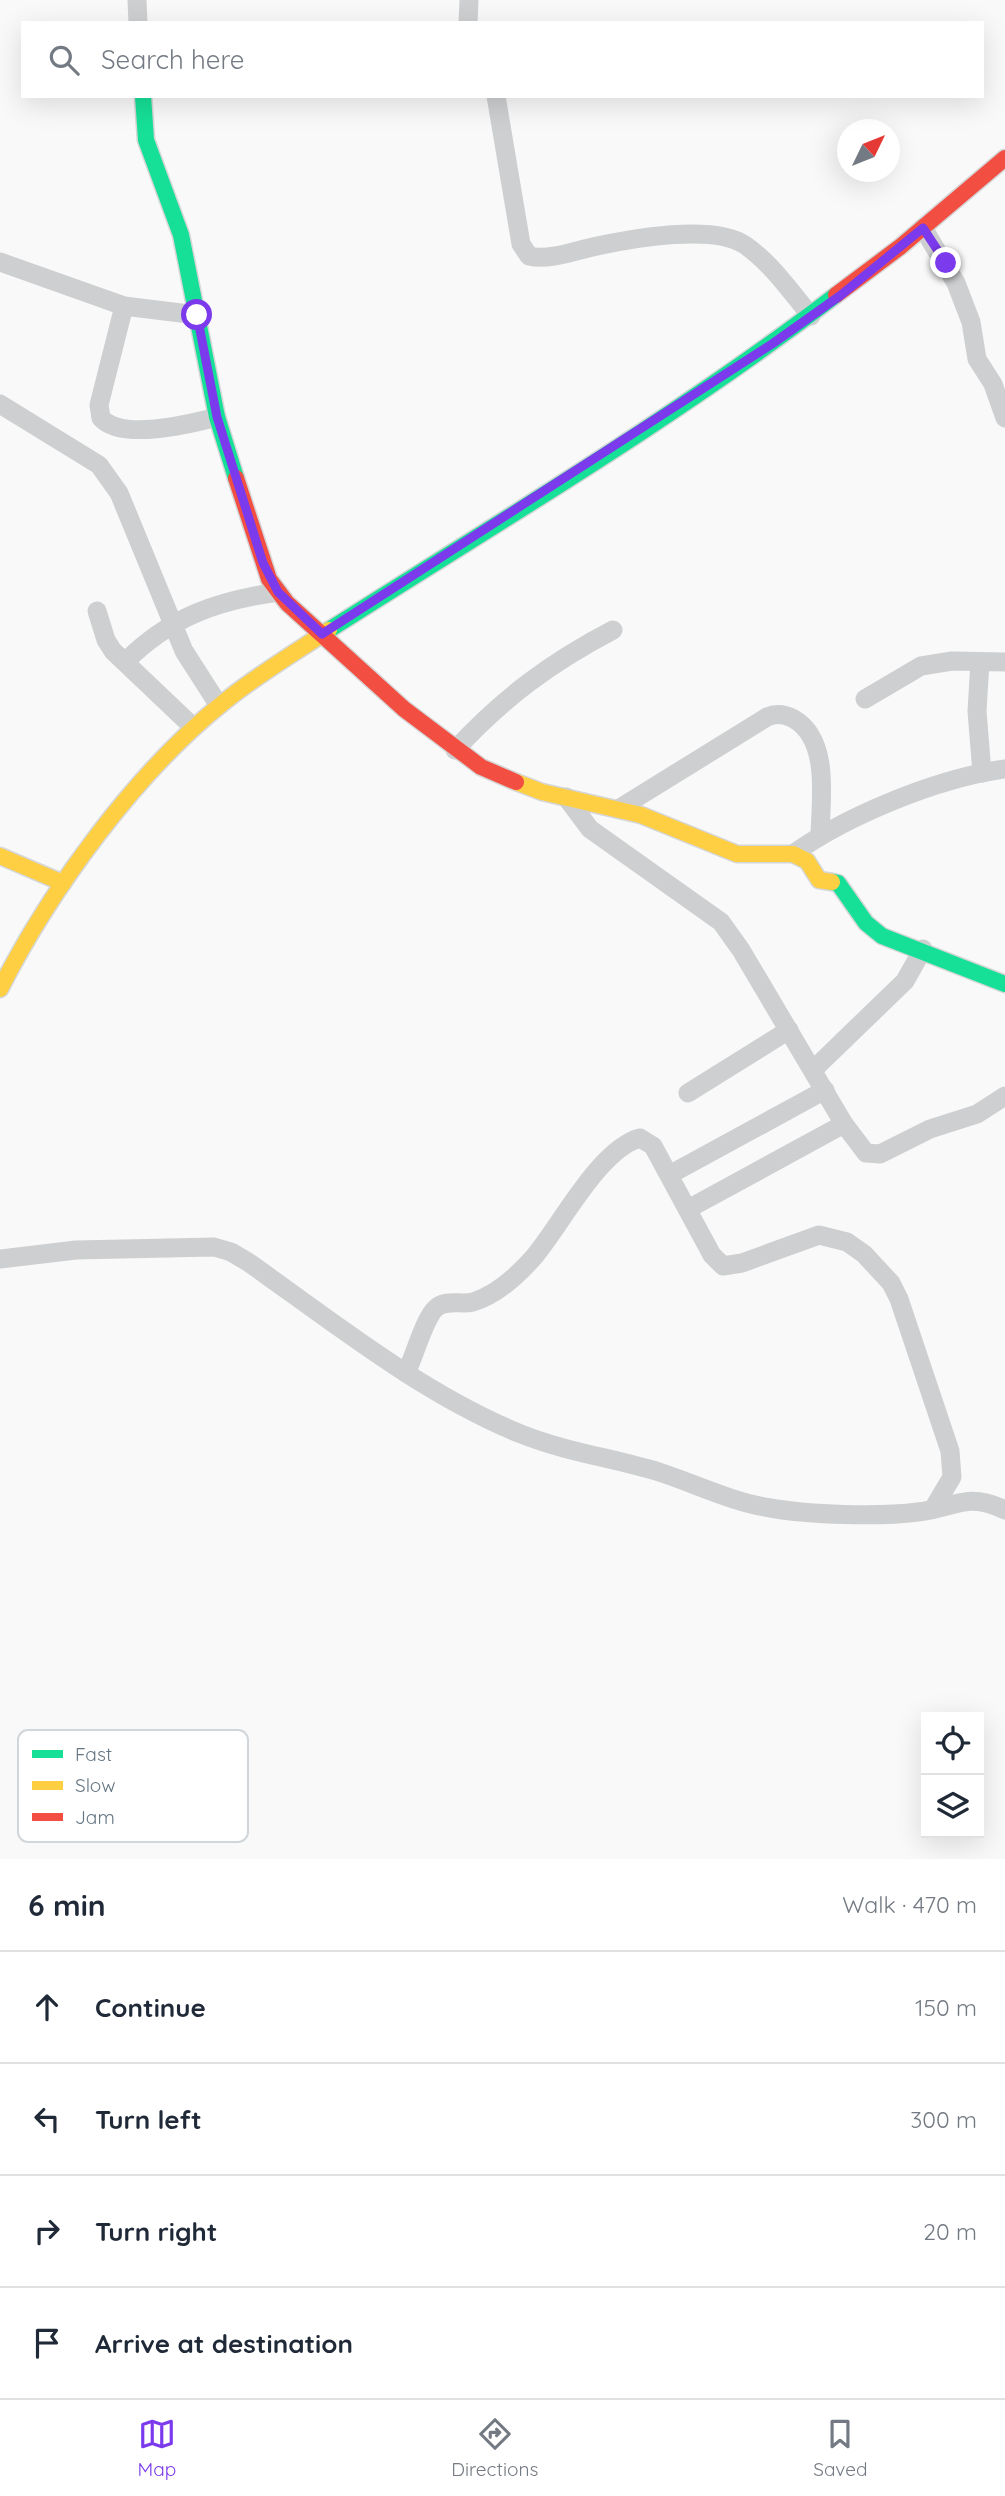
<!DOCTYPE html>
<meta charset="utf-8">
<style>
:root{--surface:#fff;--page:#f6f6f7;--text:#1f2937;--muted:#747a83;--line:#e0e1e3;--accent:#7c3aed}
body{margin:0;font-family:Quicksand,sans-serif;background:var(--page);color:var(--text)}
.controls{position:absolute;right:21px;bottom:21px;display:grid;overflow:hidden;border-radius:0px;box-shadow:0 7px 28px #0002}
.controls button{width:63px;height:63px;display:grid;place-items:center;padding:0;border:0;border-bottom:2px solid var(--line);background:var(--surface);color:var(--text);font:35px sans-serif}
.compass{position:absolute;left:837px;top:119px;width:63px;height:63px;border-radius:50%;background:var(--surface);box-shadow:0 7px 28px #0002;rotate:47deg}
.stop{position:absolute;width:21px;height:21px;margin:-16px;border:5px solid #7c3aed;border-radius:50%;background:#fff}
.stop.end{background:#7c3aed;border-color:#fff;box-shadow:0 2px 7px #0008}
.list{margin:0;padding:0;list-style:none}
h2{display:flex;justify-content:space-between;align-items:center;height:91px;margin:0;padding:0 28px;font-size:30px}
h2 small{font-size:23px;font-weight:400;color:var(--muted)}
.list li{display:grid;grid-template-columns:46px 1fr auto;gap:21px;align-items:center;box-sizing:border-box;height:112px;padding:0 28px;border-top:2px solid var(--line)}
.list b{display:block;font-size:26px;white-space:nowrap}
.list em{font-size:23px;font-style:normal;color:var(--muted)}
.icon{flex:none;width:38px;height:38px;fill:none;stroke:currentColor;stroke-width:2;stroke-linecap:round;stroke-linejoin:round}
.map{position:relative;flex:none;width:1005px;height:1859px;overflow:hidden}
.search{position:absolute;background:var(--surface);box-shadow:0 7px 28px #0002;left:21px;right:21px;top:21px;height:77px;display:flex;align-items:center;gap:18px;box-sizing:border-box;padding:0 24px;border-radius:0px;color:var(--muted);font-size:26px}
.sheet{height:539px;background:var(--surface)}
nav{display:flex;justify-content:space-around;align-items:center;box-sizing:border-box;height:98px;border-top:2px solid var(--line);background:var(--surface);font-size:19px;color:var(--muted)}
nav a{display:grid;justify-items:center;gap:4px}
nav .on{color:var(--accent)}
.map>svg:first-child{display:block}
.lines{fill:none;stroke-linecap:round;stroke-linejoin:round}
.fast-casing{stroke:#d5d6d7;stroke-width:19}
.slow-casing{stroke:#d5d6d7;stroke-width:19}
.jam-casing{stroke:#d5d6d7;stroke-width:19}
.street{stroke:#cecfd0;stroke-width:19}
.fast{stroke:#16e098;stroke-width:16}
.slow{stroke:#ffcf43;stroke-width:16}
.jam{stroke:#f24e42;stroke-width:16}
.route{stroke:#7c3aed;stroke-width:9}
.key{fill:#fff;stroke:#d1d6da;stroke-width:2}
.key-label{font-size:19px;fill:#657683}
</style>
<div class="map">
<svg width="1005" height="1859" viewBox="0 0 1005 1859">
<rect width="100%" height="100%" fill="#f9f9f9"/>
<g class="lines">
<defs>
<g id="fast">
<polyline points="143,96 146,140 181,235 217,417 236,478"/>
<path d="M329,630c171,-109 346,-212 507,-335"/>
<polyline points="832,882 838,883 866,923 882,936 1005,984"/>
</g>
<g id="slow">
<polyline points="516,782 542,792 641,815 737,854 793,854 807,861 819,880 832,882"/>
<polyline points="0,856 63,883"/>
<path d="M0,989c51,-100 136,-217 224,-287 33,-27 70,-49 105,-72"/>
</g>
<g id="jam">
<polyline points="836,295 900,247 1005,158"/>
<polyline points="236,478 269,579 287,603 404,709 481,767 516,782"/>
</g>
</defs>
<!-- fast casing -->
<use href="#fast" class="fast-casing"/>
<!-- slow casing -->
<use href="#slow" class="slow-casing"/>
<!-- jam casing -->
<use href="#jam" class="jam-casing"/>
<!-- street -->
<g class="street">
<polyline points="137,0 138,23"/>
<polyline points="468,23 469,0"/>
<path d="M496,96l25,148 8,12c21,5 48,-6 68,-10 38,-8 117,-22 148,-1 26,18 46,47 66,71"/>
<polyline points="923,228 956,283 971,322 977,359 993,384 1005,418"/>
<polyline points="0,262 124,306 197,315"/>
<path d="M124,306l-25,99 2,13c21,23 89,6 116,-1"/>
<polyline points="0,404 99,465 119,493 184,651 218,704"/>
<polyline points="97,611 106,640 113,651 193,727"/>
<path d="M125,662c45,-45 91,-61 153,-70"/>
<polyline points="980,662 977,711 982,773"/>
<polyline points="865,699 921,666 952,661 1005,662"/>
<path d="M455,750c48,-52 95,-87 158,-120"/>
<polyline points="566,797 590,829 721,922 741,950 844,1124 866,1153 880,1154 930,1129 977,1114 1005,1096"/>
<path d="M620,808l147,-91c9,-4 18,-3 27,2 36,21 27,80 26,115"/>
<path d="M793,854c55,-39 145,-76 212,-85"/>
<polyline points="813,1070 905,981 923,949"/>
<polyline points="688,1093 789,1030"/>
<polyline points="669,1175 825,1090"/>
<polyline points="688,1209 844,1124"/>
<path d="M0,1259l76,-9 138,-3 17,5 17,10c85,60 176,133 273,172 45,18 92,24 138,38 37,12 73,30 111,36 40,7 109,9 148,4 37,-4 49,-21 87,-2"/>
<path d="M407,1371c7,-14 18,-54 29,-63 10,-9 25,-3 37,-6 23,-7 44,-26 60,-44 27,-31 66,-109 107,-120l13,8 59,109 11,11 19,-3 77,-28 28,7 17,12 27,29 8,16 51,152 2,26 -19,32"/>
</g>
<!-- fast -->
<use href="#fast" class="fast"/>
<!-- slow -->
<use href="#slow" class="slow"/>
<!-- jam -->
<use href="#jam" class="jam"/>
</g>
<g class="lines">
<!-- route -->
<polyline class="route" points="197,315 217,417 263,563 278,592 322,634 772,344 841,295 923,228 946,263"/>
</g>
<!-- legend -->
<rect x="18" y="1730" width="230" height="112" rx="10" class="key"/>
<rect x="32" y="1750" width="31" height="8" fill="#16e098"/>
<rect x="32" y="1781" width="31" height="9" fill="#ffcf43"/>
<rect x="32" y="1813" width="31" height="8" fill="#f24e42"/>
<g class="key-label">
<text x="75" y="1761">Fast</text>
<text x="75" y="1792">Slow</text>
<text x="75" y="1824">Jam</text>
</g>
</svg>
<div class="controls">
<button><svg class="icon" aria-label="locate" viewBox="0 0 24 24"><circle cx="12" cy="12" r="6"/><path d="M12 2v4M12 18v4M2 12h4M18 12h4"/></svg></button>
<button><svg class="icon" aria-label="layers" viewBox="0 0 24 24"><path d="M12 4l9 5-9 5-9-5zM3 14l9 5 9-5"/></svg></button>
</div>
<svg class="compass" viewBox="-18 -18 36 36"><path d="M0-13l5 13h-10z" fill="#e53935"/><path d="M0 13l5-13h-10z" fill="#747a83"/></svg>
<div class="stop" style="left:197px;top:315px"></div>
<div class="stop end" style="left:946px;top:263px"></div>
<div class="search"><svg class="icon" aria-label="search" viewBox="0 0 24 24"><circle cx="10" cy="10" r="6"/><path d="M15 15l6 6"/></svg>Search here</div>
</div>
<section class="sheet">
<h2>6 min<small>Walk · 470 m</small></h2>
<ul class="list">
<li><svg class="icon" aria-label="ahead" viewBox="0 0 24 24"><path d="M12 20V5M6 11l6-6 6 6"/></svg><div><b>Continue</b></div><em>150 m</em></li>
<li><svg class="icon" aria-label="left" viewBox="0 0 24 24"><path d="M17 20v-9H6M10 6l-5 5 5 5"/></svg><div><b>Turn left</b></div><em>300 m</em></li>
<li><svg class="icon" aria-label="right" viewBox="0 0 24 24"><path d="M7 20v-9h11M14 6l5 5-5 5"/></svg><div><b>Turn right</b></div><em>20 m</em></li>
<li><svg class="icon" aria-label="arrive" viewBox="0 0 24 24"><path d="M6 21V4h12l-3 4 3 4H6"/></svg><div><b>Arrive at destination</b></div></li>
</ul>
</section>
<nav>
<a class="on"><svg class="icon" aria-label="map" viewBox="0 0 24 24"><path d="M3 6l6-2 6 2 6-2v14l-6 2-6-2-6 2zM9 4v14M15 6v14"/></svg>Map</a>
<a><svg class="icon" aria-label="directions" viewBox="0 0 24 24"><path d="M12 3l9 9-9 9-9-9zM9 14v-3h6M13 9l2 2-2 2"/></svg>Directions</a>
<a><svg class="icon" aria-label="saved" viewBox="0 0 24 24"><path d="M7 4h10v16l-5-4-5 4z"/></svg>Saved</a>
</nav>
